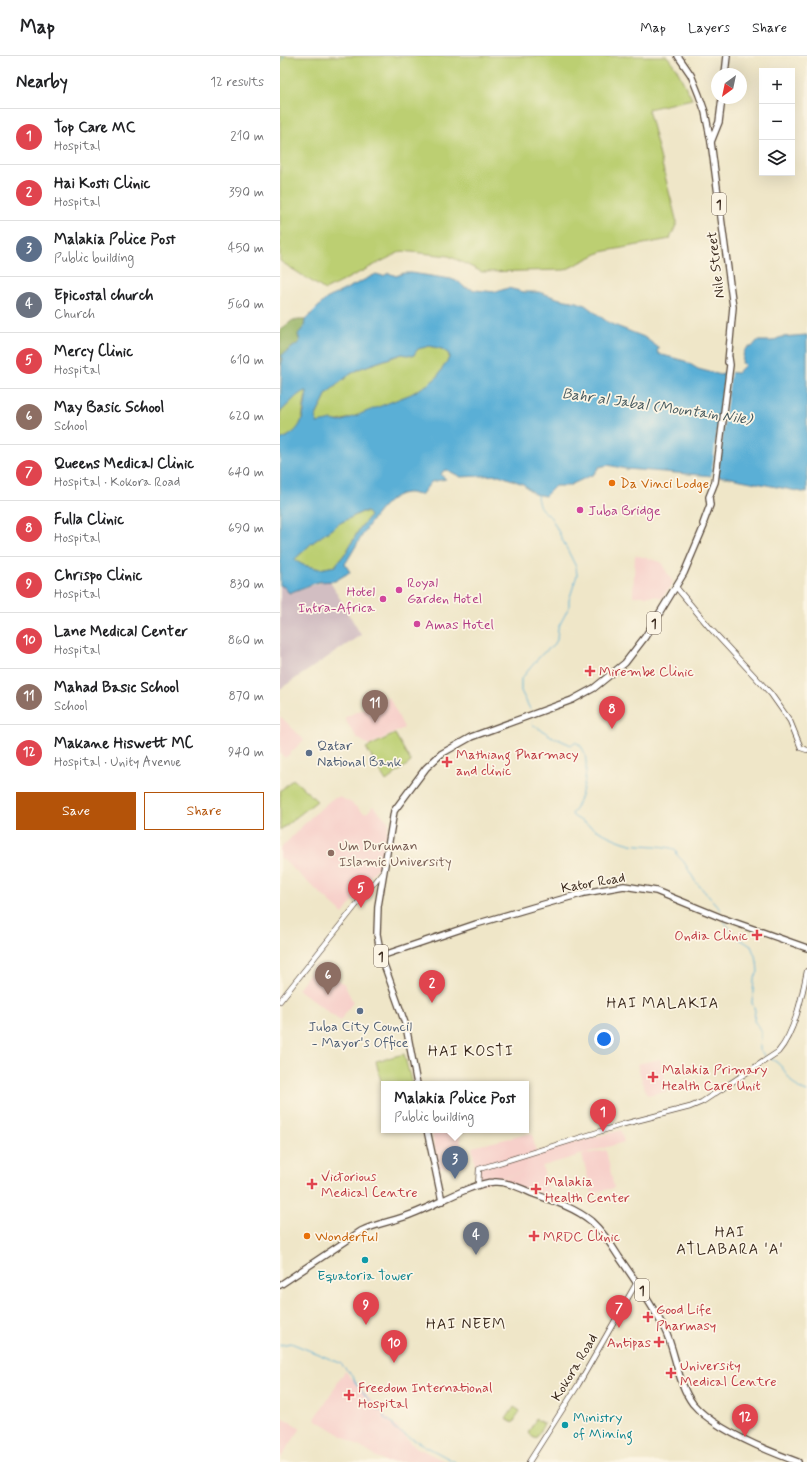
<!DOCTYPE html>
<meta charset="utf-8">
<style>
:root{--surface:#fff;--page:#f2f2f2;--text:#202124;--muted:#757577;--line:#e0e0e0;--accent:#b45309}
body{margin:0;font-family:Mynerve,sans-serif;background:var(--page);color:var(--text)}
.controls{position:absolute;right:12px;top:12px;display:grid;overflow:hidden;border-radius:0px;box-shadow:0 4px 16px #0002}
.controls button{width:36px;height:36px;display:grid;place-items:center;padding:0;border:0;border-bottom:1px solid var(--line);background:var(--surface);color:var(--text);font:20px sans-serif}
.compass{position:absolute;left:431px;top:12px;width:36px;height:36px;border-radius:50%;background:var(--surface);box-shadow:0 4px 16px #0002;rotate:213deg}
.you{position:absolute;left:324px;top:983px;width:14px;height:14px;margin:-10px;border:3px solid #fff;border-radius:50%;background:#1a73e8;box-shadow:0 0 0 6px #1a73e833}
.badge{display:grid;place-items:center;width:26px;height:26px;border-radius:50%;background:var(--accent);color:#fff;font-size:13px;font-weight:700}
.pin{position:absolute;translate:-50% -33px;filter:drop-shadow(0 1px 2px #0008)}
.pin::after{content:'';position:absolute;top:21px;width:14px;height:12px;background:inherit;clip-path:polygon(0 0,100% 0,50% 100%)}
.popup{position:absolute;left:101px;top:1025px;width:148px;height:52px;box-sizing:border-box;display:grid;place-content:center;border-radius:0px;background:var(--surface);filter:drop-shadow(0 1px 3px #0005);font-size:13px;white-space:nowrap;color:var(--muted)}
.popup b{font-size:15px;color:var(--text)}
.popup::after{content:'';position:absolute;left:50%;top:100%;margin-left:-8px;border:8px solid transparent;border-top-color:var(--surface)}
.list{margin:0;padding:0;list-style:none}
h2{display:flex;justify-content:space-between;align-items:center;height:52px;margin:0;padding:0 16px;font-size:17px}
h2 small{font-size:13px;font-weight:400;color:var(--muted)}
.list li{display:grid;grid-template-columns:26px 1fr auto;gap:12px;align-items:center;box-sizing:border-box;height:56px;padding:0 16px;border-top:1px solid var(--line)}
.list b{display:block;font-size:15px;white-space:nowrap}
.list p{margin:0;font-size:13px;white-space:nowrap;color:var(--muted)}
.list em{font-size:13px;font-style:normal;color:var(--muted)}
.actions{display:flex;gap:8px;padding:12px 16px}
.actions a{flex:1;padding:9px 0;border:1px solid var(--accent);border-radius:0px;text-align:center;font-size:14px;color:var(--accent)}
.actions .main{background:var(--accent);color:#fff}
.icon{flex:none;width:22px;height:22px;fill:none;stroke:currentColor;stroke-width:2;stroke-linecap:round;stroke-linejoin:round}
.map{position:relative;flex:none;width:527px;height:1406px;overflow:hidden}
header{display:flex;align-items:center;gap:24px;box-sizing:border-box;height:56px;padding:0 20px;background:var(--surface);border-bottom:1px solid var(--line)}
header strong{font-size:19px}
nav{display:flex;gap:22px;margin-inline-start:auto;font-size:14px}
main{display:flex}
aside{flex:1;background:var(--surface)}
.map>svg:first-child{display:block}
.built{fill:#f7d0ca}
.industrial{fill:#d2bec2}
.green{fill:#bccf72;stroke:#7c7c48}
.forest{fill:#95b264;stroke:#686e41}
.water{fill:#5aafd6;stroke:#4a6c7a;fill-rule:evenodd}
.pier{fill:#efe6c8}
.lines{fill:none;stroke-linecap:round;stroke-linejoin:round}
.stream{stroke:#5aafd6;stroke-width:1}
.minor-casing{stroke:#564638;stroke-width:6}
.major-casing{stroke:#564638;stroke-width:8}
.minor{stroke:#fff;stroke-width:4.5}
.major{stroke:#fff;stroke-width:5.5}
.food-dot{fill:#e8710a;stroke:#fcf5e5;stroke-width:1.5}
.hotel-dot{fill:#d1479c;stroke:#fcf5e5;stroke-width:1.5}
.health-dot{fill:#e0444e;stroke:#fcf5e5;stroke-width:1.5}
.service-dot{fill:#5c6f8a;stroke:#fcf5e5;stroke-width:1.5}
.education-dot{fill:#8d6e63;stroke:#fcf5e5;stroke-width:1.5}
.culture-dot{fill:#0f9aa8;stroke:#fcf5e5;stroke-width:1.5}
.labels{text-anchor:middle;stroke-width:3.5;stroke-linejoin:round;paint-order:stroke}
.shield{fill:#fcf5e5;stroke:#75675a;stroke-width:1}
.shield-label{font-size:13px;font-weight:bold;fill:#3b2a1e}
.street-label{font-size:14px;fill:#3b2a1e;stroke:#fcf5e5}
.food-label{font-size:14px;fill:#c56008;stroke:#fcf5e5;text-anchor:start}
.hotel-label{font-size:14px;fill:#b23c85;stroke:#fcf5e5;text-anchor:start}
.health-label{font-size:14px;fill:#be3a42;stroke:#fcf5e5;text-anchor:start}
.service-label{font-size:14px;fill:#4e5e75;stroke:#fcf5e5;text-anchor:start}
.education-label{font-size:14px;fill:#785e54;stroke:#fcf5e5;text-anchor:start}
.culture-label{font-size:14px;fill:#0d838f;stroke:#fcf5e5}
.water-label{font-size:15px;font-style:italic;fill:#46595e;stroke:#fcf5e5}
.neighbourhood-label{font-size:15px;letter-spacing:1px;fill:#3b2a1e;stroke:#fcf5e5}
</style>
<header>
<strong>Map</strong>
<nav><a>Map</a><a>Layers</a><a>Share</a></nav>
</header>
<main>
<aside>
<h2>Nearby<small>12 results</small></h2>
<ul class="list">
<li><span class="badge" style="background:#e0444e">1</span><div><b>Top Care MC</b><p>Hospital</p></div><em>210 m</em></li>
<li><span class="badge" style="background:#e0444e">2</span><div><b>Hai Kosti Clinic</b><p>Hospital</p></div><em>390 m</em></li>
<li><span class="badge" style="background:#5c6f8a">3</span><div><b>Malakia Police Post</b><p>Public building</p></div><em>450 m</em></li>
<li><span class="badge" style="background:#6b7280">4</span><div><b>Epicostal church</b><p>Church</p></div><em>560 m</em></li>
<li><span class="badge" style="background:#e0444e">5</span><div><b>Mercy Clinic</b><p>Hospital</p></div><em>610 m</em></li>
<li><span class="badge" style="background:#8d6e63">6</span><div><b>May Basic School</b><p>School</p></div><em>620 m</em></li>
<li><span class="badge" style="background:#e0444e">7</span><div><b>Queens Medical Clinic</b><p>Hospital · Kokora Road</p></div><em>640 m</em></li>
<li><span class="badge" style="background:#e0444e">8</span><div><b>Fulla Clinic</b><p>Hospital</p></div><em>690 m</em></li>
<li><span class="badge" style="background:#e0444e">9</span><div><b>Chrispo Clinic</b><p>Hospital</p></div><em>830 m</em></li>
<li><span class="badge" style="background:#e0444e">10</span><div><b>Lane Medical Center</b><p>Hospital</p></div><em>860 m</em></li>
<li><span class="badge" style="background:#8d6e63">11</span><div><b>Mahad Basic School</b><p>School</p></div><em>870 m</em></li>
<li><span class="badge" style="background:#e0444e">12</span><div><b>Makane Hiswett MC</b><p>Hospital · Unity Avenue</p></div><em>940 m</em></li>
</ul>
<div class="actions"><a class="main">Save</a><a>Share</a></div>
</aside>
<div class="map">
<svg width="527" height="1406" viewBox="0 0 527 1406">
<rect width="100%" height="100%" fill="#fcf5e5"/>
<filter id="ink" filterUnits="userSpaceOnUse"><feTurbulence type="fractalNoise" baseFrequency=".025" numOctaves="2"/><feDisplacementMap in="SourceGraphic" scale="8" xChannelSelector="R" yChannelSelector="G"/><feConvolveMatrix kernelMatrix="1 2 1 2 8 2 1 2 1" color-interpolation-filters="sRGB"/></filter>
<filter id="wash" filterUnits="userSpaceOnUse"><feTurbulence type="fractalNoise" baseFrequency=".012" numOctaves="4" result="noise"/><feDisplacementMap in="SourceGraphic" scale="16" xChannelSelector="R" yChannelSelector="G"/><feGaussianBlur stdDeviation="0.9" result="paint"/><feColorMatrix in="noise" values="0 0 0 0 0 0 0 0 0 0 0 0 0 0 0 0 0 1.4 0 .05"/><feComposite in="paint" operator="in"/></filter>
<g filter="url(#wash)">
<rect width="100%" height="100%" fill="#efe6c8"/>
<!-- built -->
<g class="built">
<polygon points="355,499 381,506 393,527 382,542 376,540 353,540"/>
<polygon points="109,641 124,672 89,689 77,682 64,662 102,643"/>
<polygon points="0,660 24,684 5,702 0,697"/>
<polygon points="59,741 70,746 84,757 88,756 93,750 109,766 99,813 96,813 63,858 0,801 0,793 31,761 52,743"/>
<polygon points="36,908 64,928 73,946 60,965 18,933"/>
<polygon points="380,1003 388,1035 367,1039 357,1008"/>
<polygon points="151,1074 179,1074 184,1108 158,1113"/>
<polygon points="341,1074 344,1086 198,1129 192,1091 252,1077 256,1096"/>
<polygon points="326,1094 334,1132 312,1137 302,1099"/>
<polygon points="262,1109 270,1142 218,1124"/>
<polygon points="65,1315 134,1390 166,1406 105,1406 35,1363"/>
<polygon points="0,1361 21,1372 0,1403"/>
</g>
<!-- industrial -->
<polygon class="industrial" points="49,524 81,579 0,633 0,529 4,531 9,537"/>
<!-- green -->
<g class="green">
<polygon points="0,0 387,0 396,12 412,43 368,53 397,167 390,183 321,196 285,214 202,216 169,200 122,195 45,234 0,205"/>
<path d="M150,290l12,3 7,5v4c-5,9 -10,18 -18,25 -17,14 -94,44 -114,40l-1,-7 11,-23 22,-18 12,-7 41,-14 12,1 4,-7z"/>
<path d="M26,334l1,2c-8,25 2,37 -27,48v-28c9,-7 16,-18 26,-22z"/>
<polygon points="82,456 87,456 90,460 80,472 67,495 55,510 40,513 23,509 16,505 15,503 32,487 60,467"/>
<polygon points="115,678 131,706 106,725 86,692"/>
<polygon points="13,723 37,745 0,774 0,735"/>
<polygon points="124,998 132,1028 104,1028 104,1038 96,1005"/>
<polygon points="234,1351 240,1355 233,1367 226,1363"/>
<polygon points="256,1363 264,1368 256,1382 248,1377"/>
</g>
<!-- forest -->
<polygon class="forest" points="13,264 25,264 24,271 18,280 20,286 2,299 0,309 0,274"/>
<!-- water -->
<path class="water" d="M109,217l7,3 8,-3h7l40,6 8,3 5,5 11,3 21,2 12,-4 16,4h15l21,7 17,3 8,3 24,18 35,14 15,11 -2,3 2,3 26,7 13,8 23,6 4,-3 12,1 8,-8 -3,-2 2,-12 4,-4h4l5,-6h15l9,-4 26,-2v158l-81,-16 -100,-8 -18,-4 -9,2 -5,7 -26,12h-13l-10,10 -11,-2 -11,-10 -24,-9 -38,2 -14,-7 -4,1 -2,4 5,4 -15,3 -10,13c-5,0 -10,-3 -15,-2 -26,3 -47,50 -61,71l5,8 -15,9 -17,1 -29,11 -5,-6 -4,-2v-145c25,-10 23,-24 27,-49 -7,-1 -20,16 -27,21l2,-57 18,-13 -2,-8 6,-7 1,-7 21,-21 50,-25 7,2zM150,290l12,3 7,5v4l-12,19 -7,6 -19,11 -71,28 -8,-2 -15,3 -1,-7 11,-23 22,-18 12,-7 41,-14 11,2 5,-7zM82,456h5l3,4 -10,12 -13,23 -12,15 -15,3 -17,-4 -7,-4 -1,-2 17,-16 28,-20z"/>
<!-- pier -->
<polygon class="pier" points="445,314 451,315 437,423 431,422"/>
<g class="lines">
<!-- stream -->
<g class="stream">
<polyline points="0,9 4,0"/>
<path d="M250,653l-9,-18v-12l21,-25 12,-9 3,-5 1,-12 11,-21v-7l8,-25 -1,-8c-8,-15 -15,-31 -23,-46 -7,-12 -15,-8 -16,-26"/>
<path d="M253,665l-1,3 19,12 20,9 4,-3c21,8 8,58 -3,72l1,2c16,10 40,24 58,28 11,2 37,1 45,6l1,5 7,7 11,19 26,29"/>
<path d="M444,865l11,15 16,10 6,15 1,11 -4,7 -2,24 3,7 -1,11c11,13 6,14 6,29l5,6"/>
<path d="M491,1003c16,6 16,27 36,33"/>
<polyline points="0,1289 11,1287 60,1307 73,1320 75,1326 96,1353 104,1356 104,1362 113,1367 114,1373 175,1406"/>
</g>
</g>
</g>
<g filter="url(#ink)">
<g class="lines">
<defs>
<g id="minor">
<polyline points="396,531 430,572 491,638 510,665 521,692 527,694"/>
<polyline points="0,945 104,814"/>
<path d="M198,1130l1,-17 145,-45 66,-17 12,-5 76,-50c17,-20 24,-56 29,-81"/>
<polyline points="249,1406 298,1329 357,1226"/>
</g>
<g id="major">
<polyline points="398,0 411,19 419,39 425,56 431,86 453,251 448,306"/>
<polyline points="445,18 447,0"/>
<polyline points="431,86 439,66 442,42"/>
<polyline points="101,900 196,868 254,851 304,837 344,830 376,835 442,862 527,892"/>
<polyline points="137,1028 126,970 101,900 97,878 98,850 114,755 146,712 161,698 191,681 292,644 314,632 345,607 365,581 404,517 424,470 423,468 430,449 429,441 435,426 450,309 449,302"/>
<polyline points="147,1074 162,1145"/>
<path d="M0,1229l81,-54c16,-8 34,-10 51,-17 22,-8 60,-31 82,-32 13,-1 28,7 40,12 20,7 41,14 57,27 11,10 20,23 28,36 16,23 32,46 45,71 12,23 13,55 29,76 21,25 75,47 105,58"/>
</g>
</defs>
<!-- minor casing -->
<use href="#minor" class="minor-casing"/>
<!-- major casing -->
<use href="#major" class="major-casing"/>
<!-- minor -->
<use href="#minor" class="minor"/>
<!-- major -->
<use href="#major" class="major"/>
</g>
</g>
<!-- markers -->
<g class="food-dot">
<circle cx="332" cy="427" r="4"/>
<circle cx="27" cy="1180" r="4"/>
</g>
<g class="hotel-dot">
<circle cx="300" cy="454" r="4"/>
<circle cx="119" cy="534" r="4"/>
<circle cx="103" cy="543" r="4"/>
<circle cx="137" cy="568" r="4"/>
</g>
<g class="health-dot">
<path d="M308 609h4v4h4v4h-4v4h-4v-4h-4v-4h4z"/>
<path d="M165 700h4v4h4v4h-4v4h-4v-4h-4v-4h4z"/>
<path d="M475 873h4v4h4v4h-4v4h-4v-4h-4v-4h4z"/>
<path d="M371 1015h4v4h4v4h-4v4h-4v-4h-4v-4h4z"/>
<path d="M30 1122h4v4h4v4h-4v4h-4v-4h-4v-4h4z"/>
<path d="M254 1127h4v4h4v4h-4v4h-4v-4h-4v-4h4z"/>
<path d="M252 1174h4v4h4v4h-4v4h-4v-4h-4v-4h4z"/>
<path d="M366 1255h4v4h4v4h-4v4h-4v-4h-4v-4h4z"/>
<path d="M377 1280h4v4h4v4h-4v4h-4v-4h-4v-4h4z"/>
<path d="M389 1311h4v4h4v4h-4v4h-4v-4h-4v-4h4z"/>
<path d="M67 1333h4v4h4v4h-4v4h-4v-4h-4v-4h4z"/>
</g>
<g class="service-dot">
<circle cx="29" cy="697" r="4"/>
<circle cx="80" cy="955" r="4"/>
</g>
<circle class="education-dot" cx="51" cy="797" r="4"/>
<g class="culture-dot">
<circle cx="85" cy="1204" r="4"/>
<circle cx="285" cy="1369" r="4"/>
</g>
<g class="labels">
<!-- shield labels -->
<g class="shield">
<rect x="432" y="137" width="14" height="22" rx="3"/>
<rect x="367" y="556" width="14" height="22" rx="3"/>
<rect x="94" y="889" width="14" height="22" rx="3"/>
<rect x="355" y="1223" width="14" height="22" rx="3"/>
</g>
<g class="shield-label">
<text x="439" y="153">1</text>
<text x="374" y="572">1</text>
<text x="101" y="905">1</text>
<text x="362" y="1239">1</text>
</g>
<!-- street labels -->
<g class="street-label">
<text transform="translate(435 209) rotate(-97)" y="5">Nile Street</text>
<text transform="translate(313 826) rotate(-10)" y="5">Kator Road</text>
<text transform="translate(294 1311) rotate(-59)" y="5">Kokora Road</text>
</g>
<!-- food labels -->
<g class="food-label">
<text x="340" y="432">Da Vinci Lodge</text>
<text x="35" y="1185">Wonderful</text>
</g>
<!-- hotel labels -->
<g class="hotel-label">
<text x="308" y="459">Juba Bridge</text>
<text x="127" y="531">Royal<tspan x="127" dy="16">Garden Hotel</tspan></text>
<text x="95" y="540" text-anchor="end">Hotel<tspan x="95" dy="16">Intra-Africa</tspan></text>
<text x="145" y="573">Amas Hotel</text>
</g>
<!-- health labels -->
<g class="health-label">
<text x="319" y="620">Mirembe Clinic</text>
<text x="176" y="703">Mathiang Pharmacy<tspan x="176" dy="16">and clinic</tspan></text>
<text x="468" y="884" text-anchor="end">Ondia Clinic</text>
<text x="382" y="1018">Malakia Primary<tspan x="382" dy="16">Health Care Unit</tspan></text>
<text x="41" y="1125">Victorious<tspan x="41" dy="16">Medical Centre</tspan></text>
<text x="265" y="1130">Malakia<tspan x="265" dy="16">Health Center</tspan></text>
<text x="263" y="1185">MRDC Clinic</text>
<text x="376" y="1258">Good Life<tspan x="376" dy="16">Pharmasy</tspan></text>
<text x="371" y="1291" text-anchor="end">Antipas</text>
<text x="400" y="1314">University<tspan x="400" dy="16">Medical Centre</tspan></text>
<text x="78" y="1336">Freedom International<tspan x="78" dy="16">Hospital</tspan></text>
</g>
<!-- service labels -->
<g class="service-label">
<text x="37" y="694">Qatar<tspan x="37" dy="16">National Bank</tspan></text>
<text x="80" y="975" text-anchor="middle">Juba City Council<tspan x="80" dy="16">- Mayor's Office</tspan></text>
</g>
<!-- education labels -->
<g class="education-label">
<text x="59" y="794">Um Duruman<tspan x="59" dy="16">Islamic University</tspan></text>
</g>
<!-- culture labels -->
<g class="culture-label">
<text x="85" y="1224">Equatoria Tower</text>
<text x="293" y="1366" text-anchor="start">Ministry<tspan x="293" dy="16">of Mining</tspan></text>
</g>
<!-- water labels -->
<g class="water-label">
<text transform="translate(377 350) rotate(8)" y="5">Bahr al Jabal (Mountain Nile)</text>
</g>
<!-- neighbourhood labels -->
<g class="neighbourhood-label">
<text x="383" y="952">HAI MALAKIA</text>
<text x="191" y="1000">HAI KOSTI</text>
<text x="450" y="1181">HAI<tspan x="450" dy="17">ATLABARA 'A'</tspan></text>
<text x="186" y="1273">HAI NEEM</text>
</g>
</g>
</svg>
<div class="controls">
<button>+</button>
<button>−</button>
<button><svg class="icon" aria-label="layers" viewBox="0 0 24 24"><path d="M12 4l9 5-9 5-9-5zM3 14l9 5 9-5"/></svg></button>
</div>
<svg class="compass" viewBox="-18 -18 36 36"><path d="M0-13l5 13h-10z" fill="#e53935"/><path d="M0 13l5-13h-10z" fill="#757577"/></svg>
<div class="you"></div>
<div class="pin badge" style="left:323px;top:1076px;background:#e0444e">1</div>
<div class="pin badge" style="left:152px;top:947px;background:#e0444e">2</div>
<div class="pin badge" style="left:175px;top:1123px;background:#5c6f8a">3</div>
<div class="popup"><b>Malakia Police Post</b>Public building</div>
<div class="pin badge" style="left:196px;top:1199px;background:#6b7280">4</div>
<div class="pin badge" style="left:81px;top:852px;background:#e0444e">5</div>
<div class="pin badge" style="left:48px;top:939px;background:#8d6e63">6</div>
<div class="pin badge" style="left:339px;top:1272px;background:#e0444e">7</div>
<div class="pin badge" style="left:332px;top:673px;background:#e0444e">8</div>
<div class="pin badge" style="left:86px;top:1269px;background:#e0444e">9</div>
<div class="pin badge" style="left:114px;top:1307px;background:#e0444e">10</div>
<div class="pin badge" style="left:95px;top:667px;background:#8d6e63">11</div>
<div class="pin badge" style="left:465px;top:1381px;background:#e0444e">12</div>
</div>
</main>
